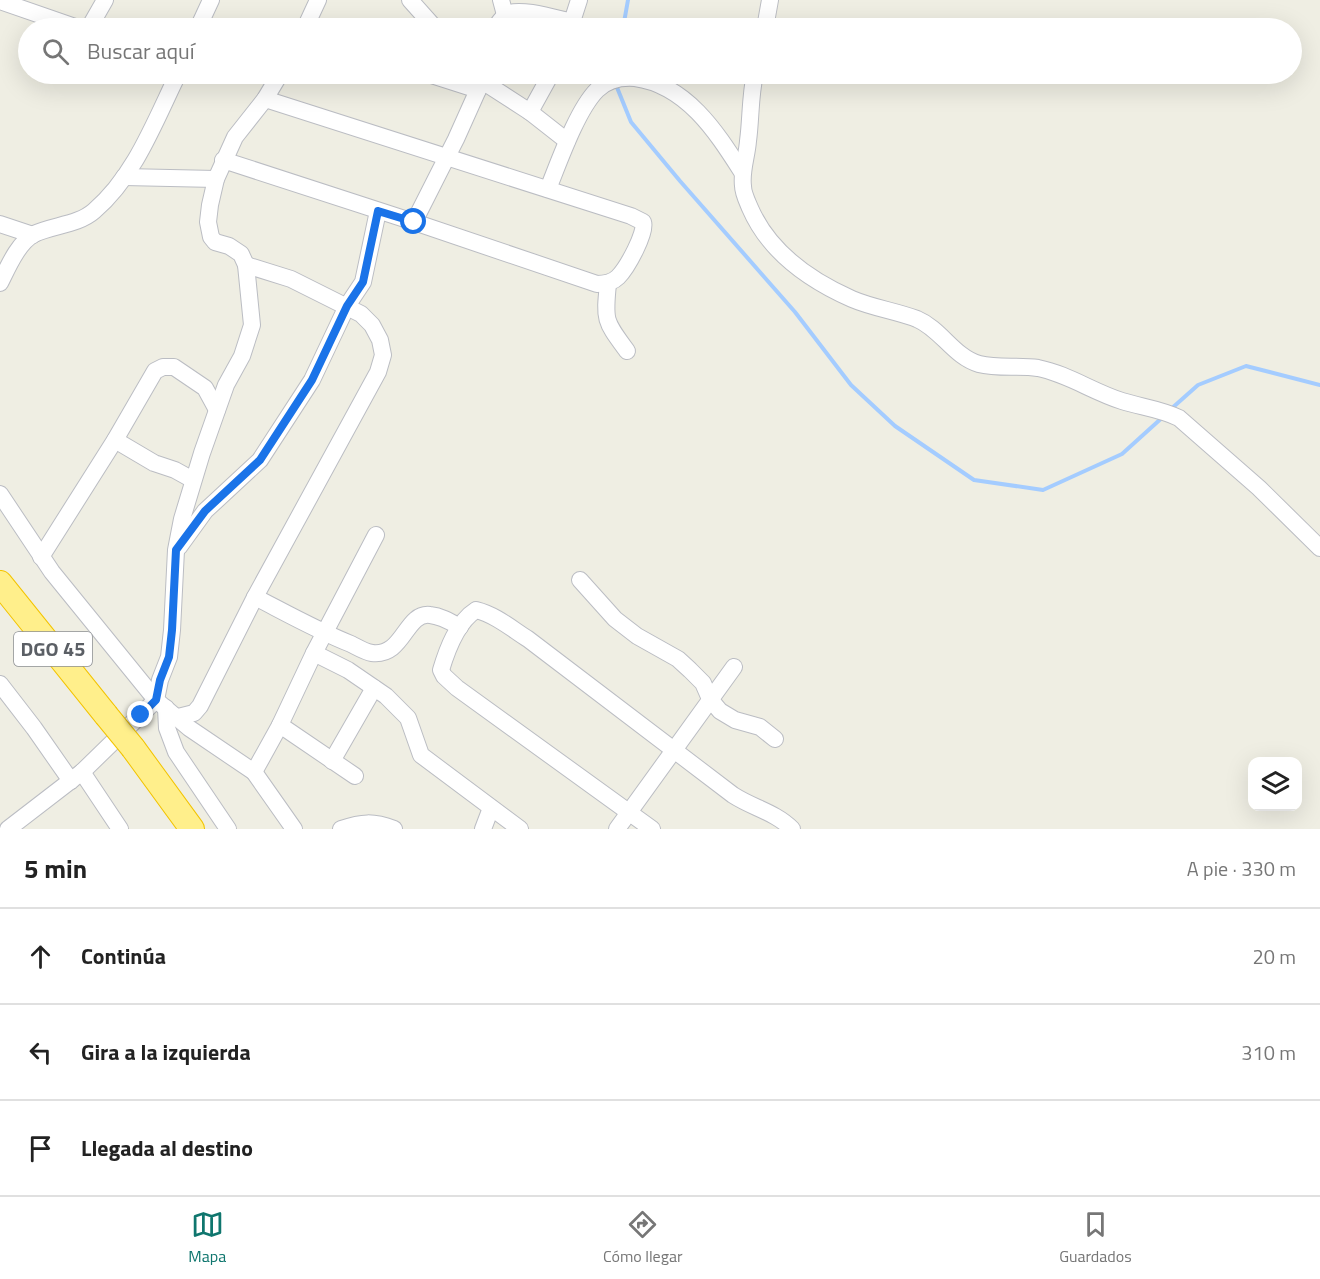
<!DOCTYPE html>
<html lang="es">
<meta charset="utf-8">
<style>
:root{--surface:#fff;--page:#f2f2f2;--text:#222;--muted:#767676;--line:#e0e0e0;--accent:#0f766e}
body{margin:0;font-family:"Titillium Web",sans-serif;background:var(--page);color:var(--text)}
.controls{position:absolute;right:18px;bottom:18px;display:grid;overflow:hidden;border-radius:12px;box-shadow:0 6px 24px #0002}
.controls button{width:54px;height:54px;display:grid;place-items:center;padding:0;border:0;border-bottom:2px solid var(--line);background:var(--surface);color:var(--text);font:30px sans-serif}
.stop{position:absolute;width:18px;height:18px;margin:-14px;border:4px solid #1a73e8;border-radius:50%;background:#fff}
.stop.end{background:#1a73e8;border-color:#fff;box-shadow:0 2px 6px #0008}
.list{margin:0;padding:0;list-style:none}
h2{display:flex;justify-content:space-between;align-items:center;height:78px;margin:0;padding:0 24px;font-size:26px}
h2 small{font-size:20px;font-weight:400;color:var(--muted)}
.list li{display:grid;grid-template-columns:39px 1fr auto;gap:18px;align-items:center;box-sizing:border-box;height:96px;padding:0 24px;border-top:2px solid var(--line)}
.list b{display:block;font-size:22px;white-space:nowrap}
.list em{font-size:20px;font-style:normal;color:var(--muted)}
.icon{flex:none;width:33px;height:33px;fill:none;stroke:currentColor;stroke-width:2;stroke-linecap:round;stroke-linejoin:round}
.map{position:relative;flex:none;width:1320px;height:829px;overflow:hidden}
.search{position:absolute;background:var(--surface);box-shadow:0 6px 24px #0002;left:18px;right:18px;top:18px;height:66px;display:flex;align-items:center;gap:15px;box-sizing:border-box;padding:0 21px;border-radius:33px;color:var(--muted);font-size:22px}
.sheet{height:366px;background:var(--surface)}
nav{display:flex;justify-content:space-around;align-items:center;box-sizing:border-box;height:84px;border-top:2px solid var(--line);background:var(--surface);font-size:16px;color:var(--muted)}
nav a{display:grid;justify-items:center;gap:3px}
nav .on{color:var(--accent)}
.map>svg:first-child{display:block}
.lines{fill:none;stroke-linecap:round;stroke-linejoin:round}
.stream{stroke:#a4ccff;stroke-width:4}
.minor-casing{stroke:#bbbdc3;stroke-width:18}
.highway-casing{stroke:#f3c400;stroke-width:26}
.minor{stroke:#fff;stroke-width:16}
.highway{stroke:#ffef8b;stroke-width:24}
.highway-bridge-casing{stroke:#f3c400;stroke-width:26;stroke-linecap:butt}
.highway-bridge{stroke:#ffef8b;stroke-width:24}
.route{stroke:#1a73e8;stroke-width:8}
.labels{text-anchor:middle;stroke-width:6;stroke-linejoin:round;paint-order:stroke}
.shield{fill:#fff;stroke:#8c8f93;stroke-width:1.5}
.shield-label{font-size:20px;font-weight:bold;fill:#5b5f65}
</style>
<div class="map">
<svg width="1320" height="829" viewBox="0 0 1320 829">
<rect width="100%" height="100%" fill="#efeee3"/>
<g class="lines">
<!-- stream -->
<g class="stream">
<polyline points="623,28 628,0"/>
<polyline points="616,85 631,122 680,181 795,312 851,385 895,426 974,480 1043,490 1122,454 1164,416"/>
<polyline points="1171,409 1198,385 1246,366 1320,385"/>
</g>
<defs>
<g id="minor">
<polyline points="410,0 435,28"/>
<polyline points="501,0 505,15"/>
<polyline points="0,1 78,28"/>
<polyline points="89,28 105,0"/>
<polyline points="198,28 211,0"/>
<polyline points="305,28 318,0"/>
<path d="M495,28c3,-4 7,-11 12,-14 13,-7 51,5 65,8"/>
<polyline points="570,28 579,0"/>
<polyline points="765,28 770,0"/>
<polyline points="428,74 478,90"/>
<polyline points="476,74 482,81 530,112 567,141"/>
<path d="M755,74c-5,22 -4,45 -7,67 -1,15 -7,30 -5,45 0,7 4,15 7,22 19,44 59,72 102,91 21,9 44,12 65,20 24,10 37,38 62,45 19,5 40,1 59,4 30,6 55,24 84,33 19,6 39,8 57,17l80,70 61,60"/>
<polyline points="530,112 551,74"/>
<path d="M223,160l191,62 183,62c8,0 15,-1 21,-7 9,-9 29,-45 25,-55l-12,-6 -366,-117"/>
<polyline points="124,177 216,179"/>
<path d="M548,189c11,-27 29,-79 49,-99 10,-10 25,-13 38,-12 52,7 82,55 107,94"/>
<polyline points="414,222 456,139 482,81"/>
<polyline points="0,224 33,235"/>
<path d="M0,283c8,-16 18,-40 34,-49 19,-9 44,-9 60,-23 41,-35 61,-90 84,-137"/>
<path d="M608,284c-4,37 -3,37 19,67"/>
<polyline points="115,440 154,463 175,470 193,480"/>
<polyline points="0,494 52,572 156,700 189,728 254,772 294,829"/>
<polyline points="179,547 205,511 260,460 312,380 347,306 363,282 378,211"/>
<polyline points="41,557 115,440 155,371 163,367 174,367 205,388 217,410"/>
<polyline points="580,580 615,619 637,636 678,659 690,670 703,683 710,699 720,711 735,720 760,727 775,739"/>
<path d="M255,597c31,16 63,34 96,47 6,3 14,8 21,9 32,4 33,-41 58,-38 11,1 21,7 30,12"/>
<polyline points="314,653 348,670 386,696 408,718 421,755 520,829"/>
<polyline points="0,684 34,728 71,781"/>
<polyline points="166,708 167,728 176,752 228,829"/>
<polyline points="178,717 194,713 200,706 255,597 378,372 383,355 380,340 372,325 361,314 291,279 246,265"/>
<polyline points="280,725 355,776"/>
<polyline points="332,761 374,688"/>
<polyline points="82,772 120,829"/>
<polyline points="254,772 280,725 314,653 376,535"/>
<polyline points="8,829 82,772 156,700 160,680 169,657 172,630 176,550 182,519 202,453 226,385 242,356 252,325 246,265 241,254 229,246 215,242 211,237 208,222 210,205 216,179 235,137 265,99 280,74"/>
<path d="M341,829c21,-7 32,-8 53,0"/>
<polyline points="483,829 491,808"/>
<polyline points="617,829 734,667"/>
<path d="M652,829l-195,-141 -13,-12 -3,-6c6,-20 16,-48 35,-60 20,5 36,19 52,29l205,156c20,13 42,17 59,34"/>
</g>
<g id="highway">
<polyline points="0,583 106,715"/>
<polyline points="133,748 192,829"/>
</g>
</defs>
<!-- minor casing -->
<use href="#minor" class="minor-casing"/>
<!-- highway casing -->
<use href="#highway" class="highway-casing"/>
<!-- minor -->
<use href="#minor" class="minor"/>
<!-- highway -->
<use href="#highway" class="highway"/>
<defs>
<polyline id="highway-bridge" points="106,715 133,748"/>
</defs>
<!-- highway-bridge casing -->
<use href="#highway-bridge" class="highway-bridge-casing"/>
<!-- highway-bridge -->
<use href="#highway-bridge" class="highway-bridge"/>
</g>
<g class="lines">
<!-- route -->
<polyline class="route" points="141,715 156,700 160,680 169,657 172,630 176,550 205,511 260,460 312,380 347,306 363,282 378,211 414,222"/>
</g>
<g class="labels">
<!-- shield labels -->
<rect class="shield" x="14" y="632" width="78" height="34" rx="4.5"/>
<g class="shield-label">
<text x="53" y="656">DGO 45</text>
</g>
</g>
</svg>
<div class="controls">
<button><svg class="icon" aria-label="layers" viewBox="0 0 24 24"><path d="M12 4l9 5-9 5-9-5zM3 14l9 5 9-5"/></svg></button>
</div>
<div class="stop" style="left:414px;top:222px"></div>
<div class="stop end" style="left:141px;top:715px"></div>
<div class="search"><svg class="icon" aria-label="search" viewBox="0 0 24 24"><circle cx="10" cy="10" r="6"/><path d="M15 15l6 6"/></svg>Buscar aquí</div>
</div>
<section class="sheet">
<h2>5 min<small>A pie · 330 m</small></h2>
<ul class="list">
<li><svg class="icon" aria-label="ahead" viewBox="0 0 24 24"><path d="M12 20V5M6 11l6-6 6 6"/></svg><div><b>Continúa</b></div><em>20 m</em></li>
<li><svg class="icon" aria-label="left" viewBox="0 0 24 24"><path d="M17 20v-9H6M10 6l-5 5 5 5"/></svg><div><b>Gira a la izquierda</b></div><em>310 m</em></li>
<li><svg class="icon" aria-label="arrive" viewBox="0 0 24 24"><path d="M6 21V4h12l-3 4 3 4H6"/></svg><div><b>Llegada al destino</b></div></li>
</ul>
</section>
<nav>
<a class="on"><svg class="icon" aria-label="map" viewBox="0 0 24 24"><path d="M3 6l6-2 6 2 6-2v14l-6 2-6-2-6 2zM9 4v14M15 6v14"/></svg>Mapa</a>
<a><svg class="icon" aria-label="directions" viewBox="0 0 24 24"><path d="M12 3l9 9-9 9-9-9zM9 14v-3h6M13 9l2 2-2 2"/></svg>Cómo llegar</a>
<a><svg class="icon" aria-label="saved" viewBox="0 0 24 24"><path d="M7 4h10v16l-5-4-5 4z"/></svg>Guardados</a>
</nav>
